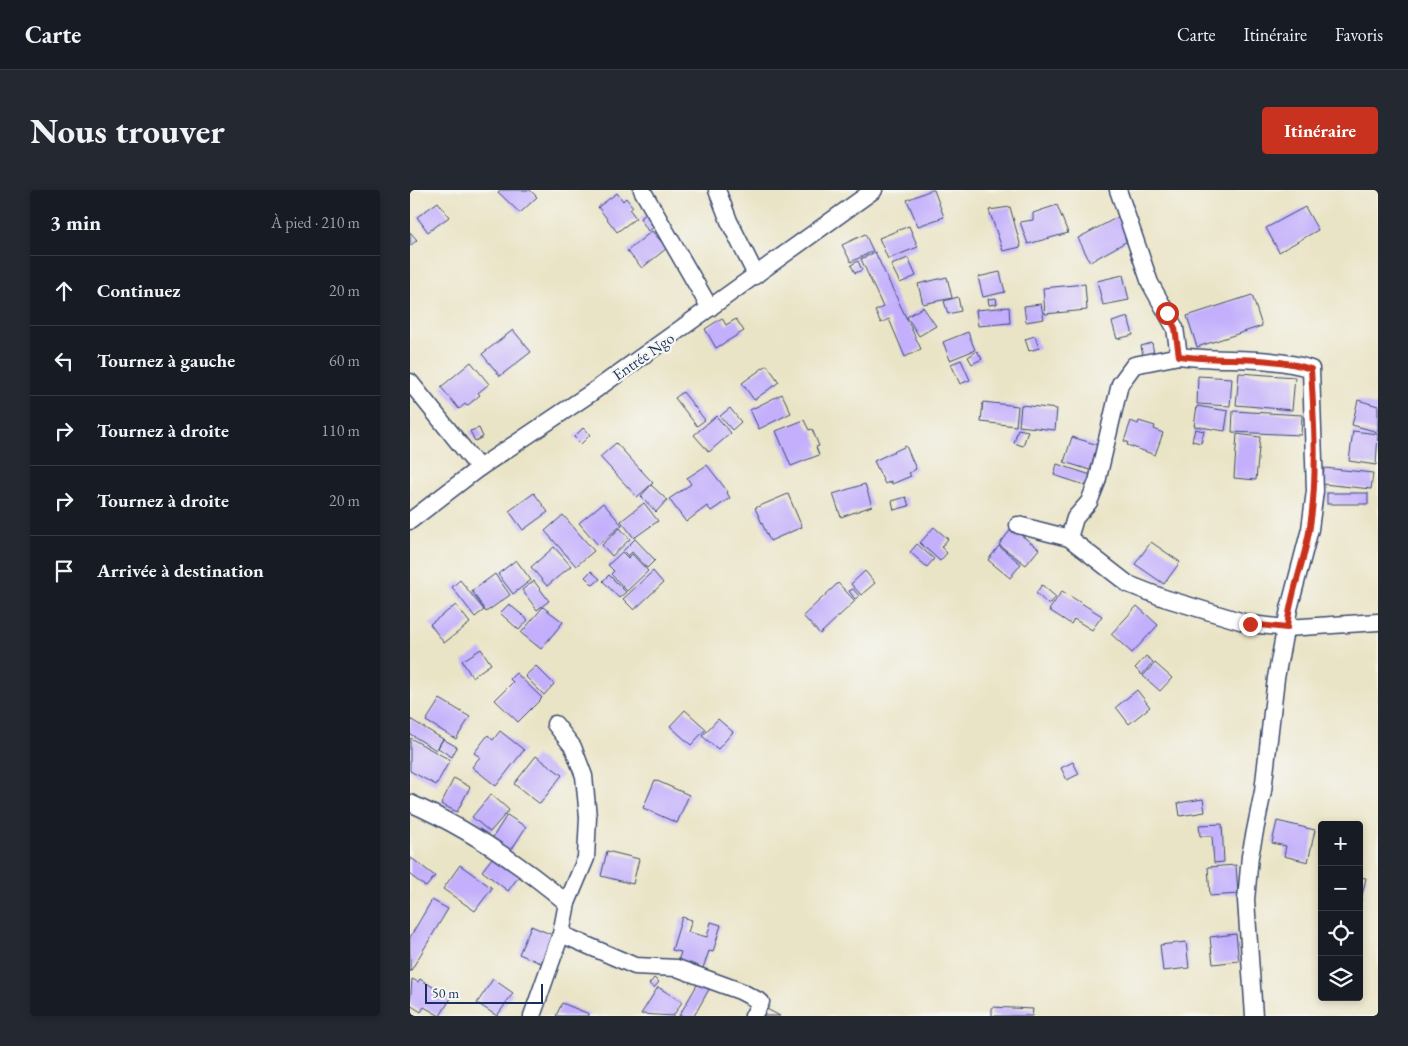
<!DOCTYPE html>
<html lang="fr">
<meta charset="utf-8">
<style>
:root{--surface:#171b24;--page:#242831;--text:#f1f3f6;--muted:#9ea1a6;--line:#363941;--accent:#c8321e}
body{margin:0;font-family:"EB Garamond",serif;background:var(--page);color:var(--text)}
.controls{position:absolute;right:15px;bottom:15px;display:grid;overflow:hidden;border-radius:5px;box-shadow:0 2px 8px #0003}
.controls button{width:45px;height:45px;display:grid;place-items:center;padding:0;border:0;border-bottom:1px solid var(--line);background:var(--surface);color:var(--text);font:25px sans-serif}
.scale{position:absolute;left:15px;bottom:12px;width:118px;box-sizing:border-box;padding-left:5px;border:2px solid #1b2f5e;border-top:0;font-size:14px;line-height:18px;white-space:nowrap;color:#1b2f5e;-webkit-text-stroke:4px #f6f6f2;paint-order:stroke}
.stop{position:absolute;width:15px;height:15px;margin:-11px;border:4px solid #c8321e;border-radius:50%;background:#fff}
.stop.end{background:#c8321e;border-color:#fff;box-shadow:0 1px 5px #0008}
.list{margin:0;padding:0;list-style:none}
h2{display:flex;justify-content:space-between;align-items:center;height:65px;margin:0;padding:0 20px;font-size:21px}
h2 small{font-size:16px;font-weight:400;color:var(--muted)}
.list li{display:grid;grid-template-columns:32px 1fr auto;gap:15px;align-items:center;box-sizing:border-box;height:70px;padding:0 20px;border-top:1px solid var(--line)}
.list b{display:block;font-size:19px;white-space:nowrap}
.list em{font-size:16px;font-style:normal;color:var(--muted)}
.icon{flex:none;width:28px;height:28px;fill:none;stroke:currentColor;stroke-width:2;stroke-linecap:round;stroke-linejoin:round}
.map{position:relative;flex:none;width:968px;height:826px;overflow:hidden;border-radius:5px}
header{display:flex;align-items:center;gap:30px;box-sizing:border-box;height:70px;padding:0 25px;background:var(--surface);border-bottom:1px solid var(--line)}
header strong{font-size:24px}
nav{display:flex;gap:28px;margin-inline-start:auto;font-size:18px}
.intro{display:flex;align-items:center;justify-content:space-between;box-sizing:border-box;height:120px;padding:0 30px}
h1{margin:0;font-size:35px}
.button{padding:12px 22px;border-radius:5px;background:var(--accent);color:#fff;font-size:18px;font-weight:700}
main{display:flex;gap:30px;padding:0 30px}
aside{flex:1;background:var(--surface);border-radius:5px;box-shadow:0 2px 8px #0003}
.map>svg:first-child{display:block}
.building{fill:#c3affc}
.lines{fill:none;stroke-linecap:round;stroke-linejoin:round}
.minor-casing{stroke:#3a4a6e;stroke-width:19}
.minor{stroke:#fff;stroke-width:16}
.route{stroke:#c8321e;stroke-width:6}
.labels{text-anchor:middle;stroke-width:4.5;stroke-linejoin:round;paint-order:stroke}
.street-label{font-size:16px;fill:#1b2f5e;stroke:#f6f6f2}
</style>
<header>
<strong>Carte</strong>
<nav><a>Carte</a><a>Itinéraire</a><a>Favoris</a></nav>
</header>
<div class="intro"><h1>Nous trouver</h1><a class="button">Itinéraire</a></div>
<main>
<aside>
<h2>3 min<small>À pied · 210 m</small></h2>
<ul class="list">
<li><svg class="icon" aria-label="ahead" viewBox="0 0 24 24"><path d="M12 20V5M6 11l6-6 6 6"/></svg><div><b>Continuez</b></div><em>20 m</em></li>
<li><svg class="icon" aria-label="left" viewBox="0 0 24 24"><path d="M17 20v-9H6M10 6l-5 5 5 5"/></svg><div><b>Tournez à gauche</b></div><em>60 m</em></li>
<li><svg class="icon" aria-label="right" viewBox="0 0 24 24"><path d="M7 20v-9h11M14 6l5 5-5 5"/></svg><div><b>Tournez à droite</b></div><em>110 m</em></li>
<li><svg class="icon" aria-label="right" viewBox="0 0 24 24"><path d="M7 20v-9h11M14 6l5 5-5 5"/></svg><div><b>Tournez à droite</b></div><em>20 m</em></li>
<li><svg class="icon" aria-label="arrive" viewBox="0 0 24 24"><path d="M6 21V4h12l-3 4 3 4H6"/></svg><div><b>Arrivée à destination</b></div></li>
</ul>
</aside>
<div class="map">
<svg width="968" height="826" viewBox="0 0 968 826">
<rect width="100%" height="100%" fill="#f6f6f2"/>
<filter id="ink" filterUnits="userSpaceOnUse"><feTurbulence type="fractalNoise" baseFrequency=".02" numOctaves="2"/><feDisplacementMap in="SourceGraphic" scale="10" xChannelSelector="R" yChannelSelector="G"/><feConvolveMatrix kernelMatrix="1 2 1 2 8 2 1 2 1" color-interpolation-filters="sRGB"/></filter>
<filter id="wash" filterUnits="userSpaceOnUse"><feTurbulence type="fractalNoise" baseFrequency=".0096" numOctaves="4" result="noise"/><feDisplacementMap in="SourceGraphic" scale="20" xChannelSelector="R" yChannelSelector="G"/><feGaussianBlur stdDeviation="1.12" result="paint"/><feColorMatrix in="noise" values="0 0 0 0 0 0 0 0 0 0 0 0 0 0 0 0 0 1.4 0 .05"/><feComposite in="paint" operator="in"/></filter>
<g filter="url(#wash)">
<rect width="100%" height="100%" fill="#eae4c6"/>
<g id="blocks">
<!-- building -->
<g class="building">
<polygon points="90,0 120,0 127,7 110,23 88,2"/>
<polygon points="521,0 524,0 534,27 508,36 497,10"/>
<polygon points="207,3 213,11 216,8 223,17 220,20 226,28 207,42 188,17"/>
<polygon points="28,12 39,27 18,42 7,27"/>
<polygon points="647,15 658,43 618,54 610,32 623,30 623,23"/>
<polygon points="600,17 611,57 593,61 579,20"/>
<polygon points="895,17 908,40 869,62 856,38"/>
<polygon points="238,23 246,36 238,41 230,28"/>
<polygon points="712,25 721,49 680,72 668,48"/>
<polygon points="499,36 508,57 478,69 469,48"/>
<polygon points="242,41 257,58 232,78 217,61"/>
<polygon points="0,42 7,50 0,56"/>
<polygon points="455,44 463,61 441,72 432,55"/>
<polygon points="465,62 511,159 495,167 479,129 471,133 465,121 473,117 451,69"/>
<polygon points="498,68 506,86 490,93 481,75"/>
<polygon points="448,71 452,80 445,83 441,75"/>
<polygon points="590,82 595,102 573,107 568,87"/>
<polygon points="713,85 719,110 693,115 687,91"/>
<polygon points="537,87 542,108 513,114 508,94"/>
<polygon points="675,94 677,120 635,124 633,98"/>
<polygon points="842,105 852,136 787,157 777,126"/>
<polygon points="548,107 551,121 538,124 534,111"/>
<polygon points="586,108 587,114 579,115 578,109"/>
<polygon points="631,114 634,129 616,132 614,116"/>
<polygon points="513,117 526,136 509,146 497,127"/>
<polygon points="599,117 600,133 568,136 566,120"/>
<polygon points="718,127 723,145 707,149 702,132"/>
<polygon points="312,128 316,135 326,129 334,141 306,158 295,139"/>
<polygon points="103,140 121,162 90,186 72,164"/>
<polygon points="558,142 565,160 540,170 533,152"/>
<polygon points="625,146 629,158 619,161 615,149"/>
<polygon points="742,153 744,163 733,166 731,156"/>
<polygon points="567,161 572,169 562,174 558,167"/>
<polygon points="551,170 560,190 550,194 541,174"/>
<polygon points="61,172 79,194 68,203 70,205 57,216 55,214 49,219 31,197"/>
<polygon points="357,175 369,192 344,210 332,193"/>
<polygon points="829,183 885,187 882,220 826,215"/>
<polygon points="788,186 822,188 820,216 787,214"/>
<polygon points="273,202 295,230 287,236 265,208"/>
<polygon points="372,204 381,223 349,239 340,220"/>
<polygon points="948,210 968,216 968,242 942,235"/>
<polygon points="573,212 608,216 606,236 571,232"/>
<polygon points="611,215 647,219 645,240 609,236"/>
<polygon points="787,216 818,221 815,241 784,236"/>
<polygon points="320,218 331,232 322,240 310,226"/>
<polygon points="823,221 892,225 891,245 822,242"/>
<polygon points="306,226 321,243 299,262 284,245"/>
<polygon points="394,230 399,240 402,239 409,256 406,257 409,265 381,276 366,241"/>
<polygon points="721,231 728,234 729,231 745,236 744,239 753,243 745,265 717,255 718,252 714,251"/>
<polygon points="69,238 73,247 65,251 60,241"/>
<polygon points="173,238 180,245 171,254 164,247"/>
<polygon points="608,239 618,241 613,256 604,253"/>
<polygon points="785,239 794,241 791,253 782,251"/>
<polygon points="943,241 968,244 966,275 939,271"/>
<polygon points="827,244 850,247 846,290 824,288"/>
<polygon points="662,247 688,255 680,280 654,272"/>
<polygon points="206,253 243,293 227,307 190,267"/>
<polygon points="496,256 506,279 499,283 501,286 482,294 481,291 475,294 464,271"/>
<polygon points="647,274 684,286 681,297 644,285"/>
<polygon points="297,275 318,302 317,303 320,308 301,321 297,316 276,332 259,309 281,294 277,288"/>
<polygon points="914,278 963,283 961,299 913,294"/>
<polygon points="455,294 462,316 431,327 423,304"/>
<polygon points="241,295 257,310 246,322 231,306"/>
<polygon points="124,303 138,322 113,340 99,321"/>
<rect x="917" y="303" width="41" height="11"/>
<polygon points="378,304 392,337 360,351 345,318"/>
<polygon points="496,307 499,316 484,320 482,311"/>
<polygon points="193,313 212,335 188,355 169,333"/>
<polygon points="234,313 248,331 224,348 211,331"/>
<polygon points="153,325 184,361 166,376 135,341"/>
<polygon points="524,337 538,349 531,357 537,363 530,371 510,353"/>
<polygon points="210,338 220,349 202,366 192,355"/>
<polygon points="602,338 629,359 616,375 589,355"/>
<polygon points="225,349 245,370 237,378 222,362 218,366 213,361"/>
<polygon points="741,352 770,372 754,394 725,374"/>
<polygon points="507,354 524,369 517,377 500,362"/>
<polygon points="589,356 611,374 600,388 578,370"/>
<polygon points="144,357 161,376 137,396 121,377"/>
<polygon points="212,362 218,368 222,364 238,381 217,401 201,384 204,381 198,375"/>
<polygon points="106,370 121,390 103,404 88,384"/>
<polygon points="181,381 190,389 183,395 175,387"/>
<polygon points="243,381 253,393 224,420 213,409"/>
<polygon points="455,381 465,393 451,405 441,394"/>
<polygon points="85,384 100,405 76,422 62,401"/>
<polygon points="199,385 216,402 209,408 193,391"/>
<polygon points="50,390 74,420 65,427 42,397"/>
<polygon points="124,391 139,411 127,420 112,400"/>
<polygon points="428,393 445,411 410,444 393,426"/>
<polygon points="632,395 646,407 639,415 626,403"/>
<polygon points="443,399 449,406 445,409 439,401"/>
<polygon points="652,401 692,426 682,440 664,429 661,434 639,420"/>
<polygon points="99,414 118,430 109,440 90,423"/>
<polygon points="46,415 60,433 34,453 20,434"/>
<polygon points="727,416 748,435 722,463 701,444"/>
<polygon points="133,417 153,432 131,459 111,443"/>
<polygon points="71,459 81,474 62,487 52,471"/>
<polygon points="736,466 743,472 732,485 725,478"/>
<polygon points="745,473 762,488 750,501 733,486"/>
<polygon points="126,476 144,494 134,505 115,486"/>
<polygon points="106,483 132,508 108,532 85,510 103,492 100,489"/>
<polygon points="727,500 740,517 719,534 706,517"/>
<polygon points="30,509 60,527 46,549 16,531"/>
<polygon points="275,520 296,539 281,555 260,536"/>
<polygon points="0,529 33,549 26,560 0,544"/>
<polygon points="308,529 323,542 308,559 292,546"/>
<polygon points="90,541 114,560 86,596 62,577 70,567 64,563 78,545 83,550"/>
<polygon points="0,548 40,570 26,595 0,581"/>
<polygon points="33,549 47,557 42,567 28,558"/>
<polygon points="126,566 152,585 130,614 104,594"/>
<polygon points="663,572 669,584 657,590 651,578"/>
<polygon points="44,588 60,597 47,622 31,614"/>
<polygon points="245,590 279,605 267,633 233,618"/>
<polygon points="81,604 99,620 80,642 62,627"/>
<polygon points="793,609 795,622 770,626 768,613"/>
<polygon points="97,625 116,637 100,662 81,650"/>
<polygon points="867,631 905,640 898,672 874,666 876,656 862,653"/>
<polygon points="812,634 814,672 804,673 802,646 790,646 789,635"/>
<polygon points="197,661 229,669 223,694 191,686"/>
<polygon points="86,663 112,682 98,701 72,681"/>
<polygon points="0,667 25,686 16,697 0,685"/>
<polygon points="50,675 82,698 65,721 33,699"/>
<polygon points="826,675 828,704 800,706 798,677"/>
<polygon points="949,687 956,688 950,715 949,715"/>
<polygon points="22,710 38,719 0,782 0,747"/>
<polygon points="272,727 282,730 278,742 297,747 301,732 311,735 303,762 299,761 293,778 268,771 271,762 262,760"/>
<polygon points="121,736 145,746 133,774 109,764"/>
<polygon points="826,744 829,771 803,774 800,747"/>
<polygon points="776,752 779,778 753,781 750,755"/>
<polygon points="244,788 249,792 244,798 239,794"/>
<polygon points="291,788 302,794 284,826 269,826"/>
<polygon points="2,789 8,792 10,789 41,808 30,826 14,817 11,822 0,815"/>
<polygon points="83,789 103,803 87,826 67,813"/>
<polygon points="248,797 272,812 263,826 231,824"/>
<polygon points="152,813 179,824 179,826 146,826"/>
<polygon points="582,817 623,819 622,826 582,826"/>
<polygon points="355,818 370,826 350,826"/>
</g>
</g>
</g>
<g filter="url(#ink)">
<use href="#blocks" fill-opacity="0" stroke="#3a4a6e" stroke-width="1"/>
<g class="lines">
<defs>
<g id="minor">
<polyline points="232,0 300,118"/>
<polyline points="307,0 319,31 346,85"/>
<path d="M708,0l32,93 25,45 4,28c43,6 89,-1 132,13l4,122 -5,38 -21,80 -13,69 -13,113 -13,65 -4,44 8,116"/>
<polyline points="0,192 69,278"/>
<polyline points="0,331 69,278 181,203 464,0"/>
<polyline points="608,335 659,348 718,394 754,408 840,434 877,438 968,432"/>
<polyline points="659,348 665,328 679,312 687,292 710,194 724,175 769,166"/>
<path d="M0,613c57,25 109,60 157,100"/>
<polyline points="151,744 225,776 267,778 330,801 351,812 343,826"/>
<polyline points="122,826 151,744 157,713 176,668 178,627 174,586 163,557 145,534"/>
</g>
</defs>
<!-- minor casing -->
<use href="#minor" class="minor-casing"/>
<!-- minor -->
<use href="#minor" class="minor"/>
</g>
</g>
<g class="lines" filter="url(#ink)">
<!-- route -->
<path class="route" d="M757,123l8,15 4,28c43,6 89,-1 132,13 3,52 7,106 -1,157 -5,35 -20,67 -23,102l-37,-4"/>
</g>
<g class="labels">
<!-- street labels -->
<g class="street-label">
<text transform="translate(233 166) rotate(-35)" y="6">Entrée Ngo</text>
</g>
</g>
</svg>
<div class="controls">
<button>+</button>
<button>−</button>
<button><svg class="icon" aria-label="locate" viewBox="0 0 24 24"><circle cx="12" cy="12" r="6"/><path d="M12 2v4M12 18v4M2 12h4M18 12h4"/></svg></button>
<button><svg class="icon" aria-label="layers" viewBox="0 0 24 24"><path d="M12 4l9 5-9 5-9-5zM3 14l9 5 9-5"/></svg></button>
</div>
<div class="scale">50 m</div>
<div class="stop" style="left:757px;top:123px"></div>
<div class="stop end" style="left:840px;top:434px"></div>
</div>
</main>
